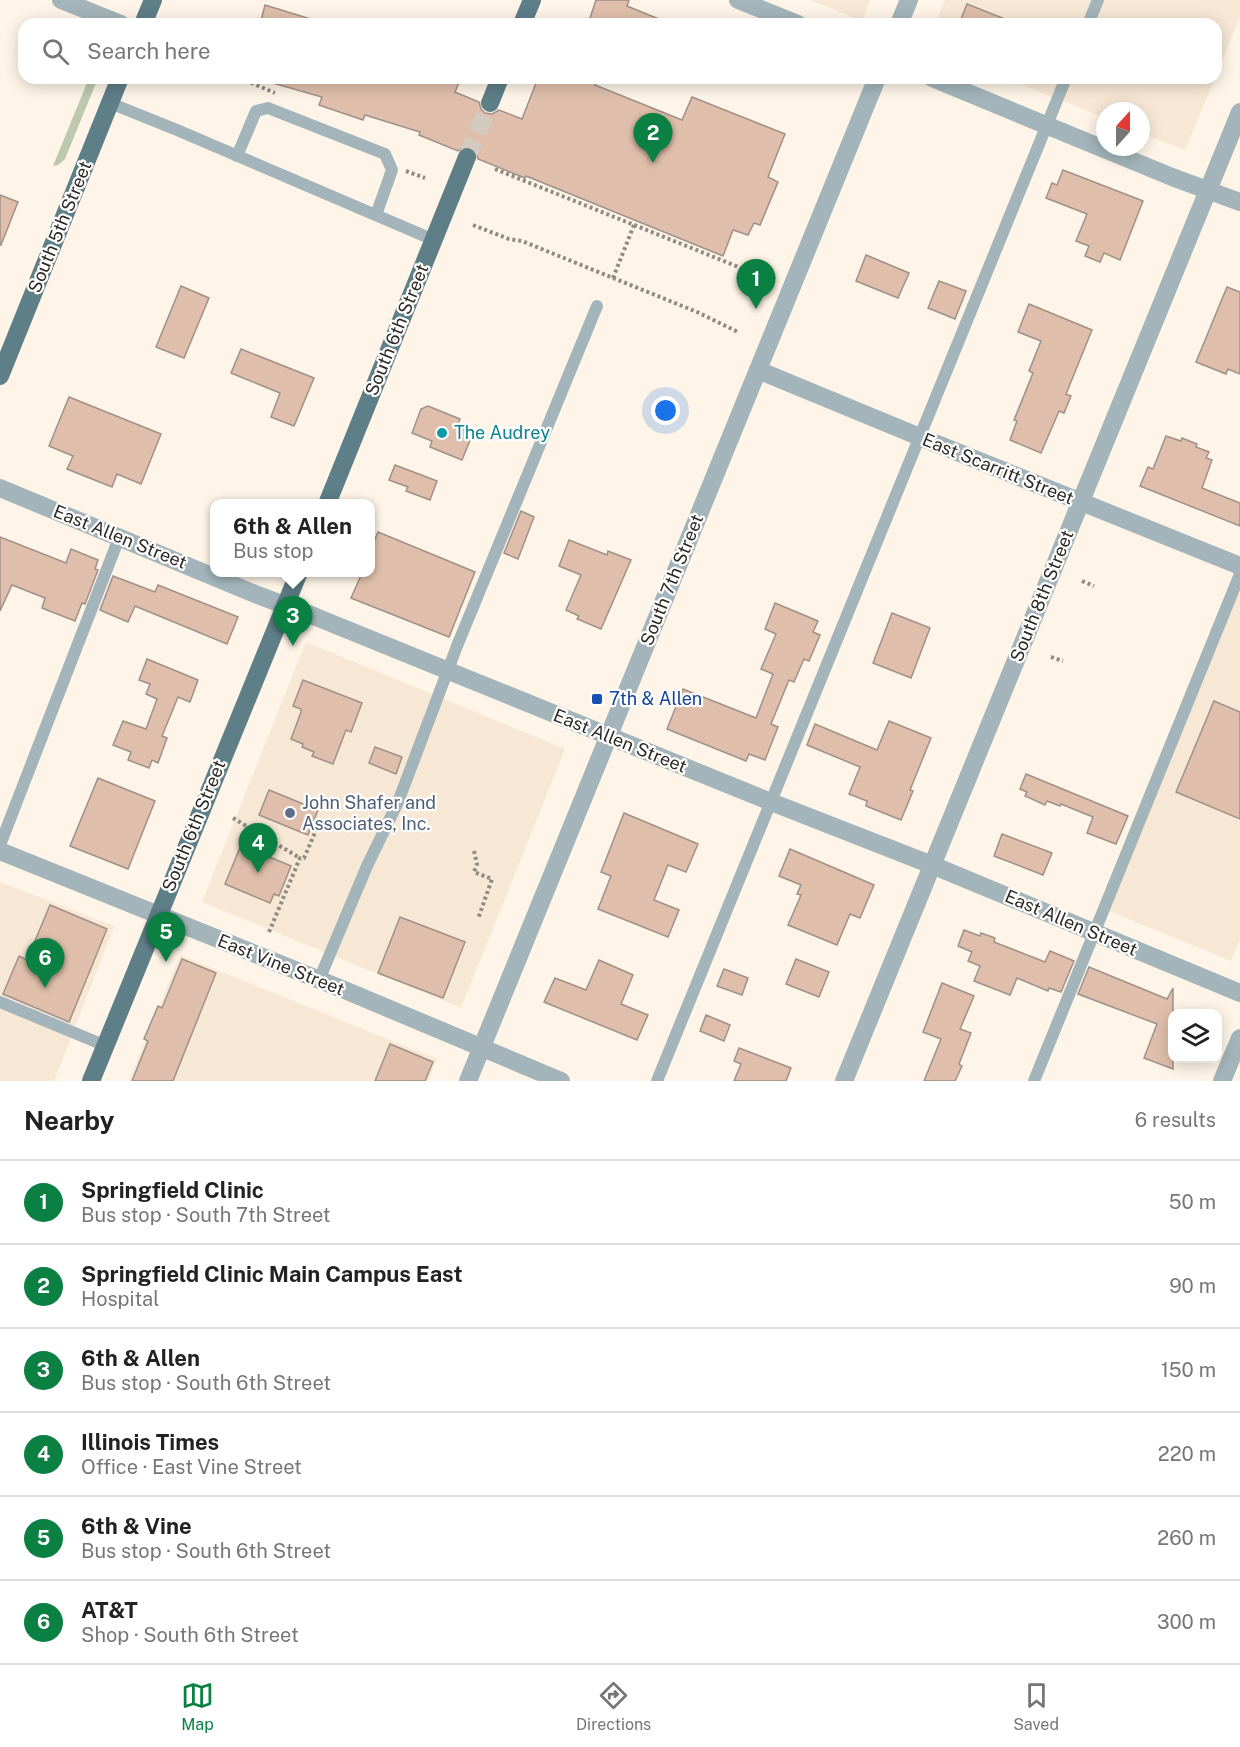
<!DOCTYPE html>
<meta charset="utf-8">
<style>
:root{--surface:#fff;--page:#f2f2f2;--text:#222;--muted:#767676;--line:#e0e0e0;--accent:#0b8043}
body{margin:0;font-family:"Public Sans",sans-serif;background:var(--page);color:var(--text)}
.controls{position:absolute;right:18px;bottom:18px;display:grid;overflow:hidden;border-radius:12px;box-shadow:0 3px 15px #0003}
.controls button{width:54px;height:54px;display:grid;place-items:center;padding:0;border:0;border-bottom:2px solid var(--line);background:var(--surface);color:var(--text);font:30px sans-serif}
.compass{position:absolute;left:1096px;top:102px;width:54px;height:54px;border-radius:50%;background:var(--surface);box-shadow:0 3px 15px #0003;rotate:21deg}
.you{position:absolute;left:666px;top:411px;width:21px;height:21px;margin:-15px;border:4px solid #fff;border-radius:50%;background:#1a73e8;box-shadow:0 0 0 9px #1a73e833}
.badge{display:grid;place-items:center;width:39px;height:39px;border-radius:50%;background:var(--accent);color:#fff;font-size:20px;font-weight:700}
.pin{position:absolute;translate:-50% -50px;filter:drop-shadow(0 2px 3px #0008)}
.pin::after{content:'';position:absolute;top:32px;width:21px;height:18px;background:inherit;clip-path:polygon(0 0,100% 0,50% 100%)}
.popup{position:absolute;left:210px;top:499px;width:165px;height:78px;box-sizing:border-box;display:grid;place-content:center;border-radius:12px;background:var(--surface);filter:drop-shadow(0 2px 4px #0005);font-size:20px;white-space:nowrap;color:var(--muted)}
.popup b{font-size:22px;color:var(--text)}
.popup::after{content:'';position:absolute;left:50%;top:100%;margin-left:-12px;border:12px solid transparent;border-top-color:var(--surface)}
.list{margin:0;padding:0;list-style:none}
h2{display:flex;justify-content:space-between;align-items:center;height:78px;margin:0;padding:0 24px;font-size:26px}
h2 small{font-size:20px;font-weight:400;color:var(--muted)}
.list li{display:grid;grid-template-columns:39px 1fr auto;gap:18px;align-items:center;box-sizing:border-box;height:84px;padding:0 24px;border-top:2px solid var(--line)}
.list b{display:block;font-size:22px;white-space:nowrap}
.list p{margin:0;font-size:20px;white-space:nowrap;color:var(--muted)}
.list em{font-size:20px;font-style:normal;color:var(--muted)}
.icon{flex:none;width:33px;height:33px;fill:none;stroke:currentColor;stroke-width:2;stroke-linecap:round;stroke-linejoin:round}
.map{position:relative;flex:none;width:1240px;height:1081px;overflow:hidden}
.search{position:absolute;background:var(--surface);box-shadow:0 3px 15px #0003;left:18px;right:18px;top:18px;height:66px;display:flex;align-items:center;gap:15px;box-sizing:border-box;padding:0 21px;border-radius:18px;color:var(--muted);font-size:22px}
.sheet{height:582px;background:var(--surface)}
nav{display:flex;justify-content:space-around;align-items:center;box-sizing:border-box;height:84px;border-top:2px solid var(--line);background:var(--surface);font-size:16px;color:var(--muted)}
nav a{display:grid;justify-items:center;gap:3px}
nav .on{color:var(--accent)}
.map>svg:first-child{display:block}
.built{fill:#f7e8d5}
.green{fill:#bec7b0}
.building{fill:#dfbfab;stroke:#9f9189;stroke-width:1.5}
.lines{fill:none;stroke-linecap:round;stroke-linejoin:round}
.primary-tunnel{stroke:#d4cbc0;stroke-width:18;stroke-dasharray:18 9;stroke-linecap:butt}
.path{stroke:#918a82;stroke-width:4;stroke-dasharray:3 3;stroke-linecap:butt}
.service{stroke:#a3b5ba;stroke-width:12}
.minor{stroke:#a3b5ba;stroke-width:18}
.primary{stroke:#5e7e88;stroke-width:18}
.culture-dot{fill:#0f9aa8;stroke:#fff;stroke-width:2}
.transit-dot{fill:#1a4fb4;stroke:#fff;stroke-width:2}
.service-dot{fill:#5c6f8a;stroke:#fff;stroke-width:2}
.labels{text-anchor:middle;stroke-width:4.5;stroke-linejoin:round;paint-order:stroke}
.street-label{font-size:18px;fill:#2d2924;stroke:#fff}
.culture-label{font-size:18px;fill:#0d838f;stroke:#fff;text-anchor:start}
.transit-label{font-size:18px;fill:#164399;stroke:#fff;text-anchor:start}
.service-label{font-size:18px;fill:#4e5e75;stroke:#fff;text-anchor:start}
</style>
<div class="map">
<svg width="1240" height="1081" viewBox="0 0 1240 1081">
<rect width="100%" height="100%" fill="#fef4e7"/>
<!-- built -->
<g class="built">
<polygon points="811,0 870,0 862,21"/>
<polygon points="945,0 1240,0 1240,17 1216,75 1216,24 935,24"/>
<polygon points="1005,78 1215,78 1185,150 1141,133 1141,111 1105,111 1105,118"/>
<polygon points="1236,593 1240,595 1240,940 1231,961 1109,911"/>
<polygon points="306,642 565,749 461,1008 202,902"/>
<polygon points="0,882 114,926 75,1027 0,996"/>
<polygon points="180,955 437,1059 428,1081 129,1081"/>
<polygon points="0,1006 72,1035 54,1081 0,1081"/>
</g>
<!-- green -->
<polygon class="green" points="89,78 98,78 65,159 58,165 53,166"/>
<!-- building -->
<g class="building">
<polygon points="596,0 629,0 627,6 671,24 588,24"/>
<polygon points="967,4 1015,23 1015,24 959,24"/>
<polygon points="265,5 314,20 314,24 260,24"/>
<polygon points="270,78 461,78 455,92 479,102 481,109 485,113 492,114 499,110 522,119 538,78 598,78 595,85 682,120 692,97 785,134 768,177 778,182 760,225 754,223 748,235 733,230 723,256 526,176 525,178 478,159 476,151 471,146 465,146 458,151 419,135 420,132 365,115 363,120 319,105 322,97 269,82"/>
<polygon points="1063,170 1143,201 1120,260 1104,253 1100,262 1085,256 1089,246 1076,241 1087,214 1046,198 1052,183 1057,185"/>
<polygon points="0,195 18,202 1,245 0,245"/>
<polygon points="866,255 909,273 898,298 856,281"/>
<polygon points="939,281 966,291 955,319 928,308"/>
<polygon points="181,286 209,298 184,358 156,347"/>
<polygon points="1227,287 1240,292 1240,374 1228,369 1226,374 1196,362"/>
<polygon points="1029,304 1092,330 1066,394 1071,396 1064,413 1059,411 1041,453 1010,440 1017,421 1014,420 1033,373 1029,371 1041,341 1018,332"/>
<polygon points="241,349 314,378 294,426 271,417 280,393 231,373"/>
<polygon points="69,397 161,434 141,484 117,474 112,487 67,469 73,456 49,446"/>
<polygon points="428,406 460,419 457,427 473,433 462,460 430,447 432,441 412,433 421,409"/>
<polygon points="1166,436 1181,441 1182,438 1197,444 1196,447 1209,452 1206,458 1212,460 1202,488 1240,503 1240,526 1140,486 1148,467 1153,469"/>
<polygon points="395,465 437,481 430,500 406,491 408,487 389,480"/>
<polygon points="521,511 534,517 518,559 504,553"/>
<polygon points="378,532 475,572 449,637 351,598 362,573 371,573 371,549"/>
<polygon points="0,537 66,563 71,549 98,560 95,569 98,570 85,604 82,603 75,621 42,608 45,598 12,585 0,611"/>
<polygon points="569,540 607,555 608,551 631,560 601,629 577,619 579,616 566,610 581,575 559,566"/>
<polygon points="113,576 155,592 158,585 238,617 227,644 135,606 128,622 100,610"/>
<polygon points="775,603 818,621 813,632 820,635 809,661 804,659 794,682 789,680 771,724 778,727 765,760 749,754 746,761 667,729 683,689 756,718 773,674 761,669 776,634 765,629"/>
<polygon points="892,613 930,628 911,678 873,663"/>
<polygon points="147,659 198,680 190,702 178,697 162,736 167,738 158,763 152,760 149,768 128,760 131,752 113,745 123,721 146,729 157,699 146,694 150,684 139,680"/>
<polygon points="303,680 362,703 351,732 346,730 333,764 312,756 314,752 302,747 303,744 291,739 301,712 301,709 293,706"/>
<polygon points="1214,701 1240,712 1240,819 1176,792"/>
<polygon points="889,721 931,738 910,790 913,791 901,820 866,806 867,801 849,794 860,767 807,745 815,724 877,750"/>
<polygon points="375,747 402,757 396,774 369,763"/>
<polygon points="1026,774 1128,816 1116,844 1087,833 1093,817 1061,804 1060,806 1047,801 1045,805 1025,796 1027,792 1020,789"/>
<polygon points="98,778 155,801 128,869 70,846"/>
<polygon points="269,790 318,810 308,835 259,815"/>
<polygon points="624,813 698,844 686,872 668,865 654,900 679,910 668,937 598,909 611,876 601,872"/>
<polygon points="1002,834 1052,853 1043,875 994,856"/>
<polygon points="241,845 253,850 255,847 269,853 267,856 291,866 279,896 274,894 270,903 225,884"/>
<polygon points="790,849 874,885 860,918 850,914 837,945 788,925 801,895 797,894 801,885 779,876"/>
<polygon points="50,905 107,929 69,1022 3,994 19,956 27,960"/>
<polygon points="400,917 465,942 443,998 378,973"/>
<polygon points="964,930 980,936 981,933 995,938 994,942 1045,962 1050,951 1074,961 1061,992 1049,988 1048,991 1017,978 1010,995 974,981 980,966 968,961 972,952 958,946"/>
<polygon points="182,959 216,973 173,1081 132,1081 148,1041 144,1039 158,1006 162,1008"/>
<polygon points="796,959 829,972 819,997 786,984"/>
<polygon points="599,960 633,975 621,1004 648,1015 637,1040 544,1002 555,978 586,990"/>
<polygon points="1089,967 1167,999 1173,988 1173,1069 1144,1058 1157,1024 1078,994"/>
<polygon points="724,969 748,978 742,995 717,986"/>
<polygon points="942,983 974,996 960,1029 971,1033 959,1064 962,1066 955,1081 924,1081 941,1039 923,1032"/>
<polygon points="706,1015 730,1025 724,1041 700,1031"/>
<polygon points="390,1044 433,1062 425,1081 375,1081"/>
<polygon points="739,1048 791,1068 786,1081 734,1081 741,1064 734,1061"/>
</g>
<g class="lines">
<!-- primary-tunnel -->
<polyline class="primary-tunnel" points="467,157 490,103"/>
<!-- path -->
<g class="path">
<polyline points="240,78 275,93"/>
<polyline points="495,169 761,276"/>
<polyline points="406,171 425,178"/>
<polyline points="473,225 509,239 522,241 697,312 738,332"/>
<polyline points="613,278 634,225"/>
<polyline points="1082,581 1094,586"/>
<polyline points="1051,657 1063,661"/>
<polyline points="233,818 300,858"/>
<polyline points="474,851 477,864 474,872 492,879 478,919"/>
<polyline points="269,932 300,858 304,858 320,821"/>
</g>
<!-- service -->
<g class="service">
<polyline points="1088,24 1098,0"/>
<polyline points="110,103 177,130 434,240"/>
<polyline points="237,156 256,111 268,108 385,154 392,170 376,215"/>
<polyline points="0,845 119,538"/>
<polyline points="319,980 367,866 398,802 457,646 597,306"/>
<polyline points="0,1002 106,1046"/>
<polyline points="657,1081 1066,78"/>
<polyline points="1034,1081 1240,574"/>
</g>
<!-- minor -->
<g class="minor">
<polyline points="61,0 121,24"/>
<polyline points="738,0 798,24"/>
<polyline points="899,24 909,0"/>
<polyline points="932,78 1172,177 1240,202"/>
<polyline points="758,370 920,437 1240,566"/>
<polyline points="0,488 255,594 316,617 771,802 932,865 1240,993"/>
<polyline points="0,851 347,991 561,1081"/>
<polyline points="468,1081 877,78"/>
<polyline points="844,1081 1240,112"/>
<polyline points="1222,1081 1240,1038"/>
</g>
<!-- primary -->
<g class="primary">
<polyline points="143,24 153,0"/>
<polyline points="522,24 532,0"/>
<polyline points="490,103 500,78"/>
<polyline points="0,376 120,78"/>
<polyline points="327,504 467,157"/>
<polyline points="91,1081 299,572"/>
</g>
</g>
<!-- markers -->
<circle class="culture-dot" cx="442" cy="433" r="6"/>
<rect class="transit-dot" x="591" y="693" width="12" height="12" rx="3"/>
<circle class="service-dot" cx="290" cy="813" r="6"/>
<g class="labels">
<!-- street labels -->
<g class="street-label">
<text transform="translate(60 227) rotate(-68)" y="6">South 5th Street</text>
<text transform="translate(397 330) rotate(-68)" y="6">South 6th Street</text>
<text transform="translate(998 469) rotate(22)" y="6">East Scarritt Street</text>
<text transform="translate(120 537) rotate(22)" y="6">East Allen Street</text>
<text transform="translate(672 580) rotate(-68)" y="6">South 7th Street</text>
<text transform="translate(1042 596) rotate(-68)" y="6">South 8th Street</text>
<text transform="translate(620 741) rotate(22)" y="6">East Allen Street</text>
<text transform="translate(194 826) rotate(-68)" y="6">South 6th Street</text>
<text transform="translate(1071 923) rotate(23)" y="6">East Allen Street</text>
<text transform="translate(281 965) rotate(22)" y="6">East Vine Street</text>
</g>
<!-- culture labels -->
<g class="culture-label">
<text x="454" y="439">The Audrey</text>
</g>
<!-- transit labels -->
<g class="transit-label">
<text x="609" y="705">7th &amp; Allen</text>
</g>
<!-- service labels -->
<g class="service-label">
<text x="302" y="809">John Shafer and<tspan x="302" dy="21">Associates, Inc.</tspan></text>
</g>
</g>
</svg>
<div class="controls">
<button><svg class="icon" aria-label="layers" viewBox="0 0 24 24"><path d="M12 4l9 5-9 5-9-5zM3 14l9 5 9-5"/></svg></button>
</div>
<svg class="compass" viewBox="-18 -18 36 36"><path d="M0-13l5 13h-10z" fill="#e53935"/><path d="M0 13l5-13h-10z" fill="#767676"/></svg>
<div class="you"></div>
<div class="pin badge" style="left:756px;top:309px">1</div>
<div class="pin badge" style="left:653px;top:163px">2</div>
<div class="pin badge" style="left:293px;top:646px">3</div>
<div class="popup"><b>6th &amp; Allen</b>Bus stop</div>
<div class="pin badge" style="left:258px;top:873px">4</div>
<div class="pin badge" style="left:166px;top:962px">5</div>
<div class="pin badge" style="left:45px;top:988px">6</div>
<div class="search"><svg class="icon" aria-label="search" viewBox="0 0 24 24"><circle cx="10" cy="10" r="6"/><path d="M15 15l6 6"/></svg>Search here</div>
</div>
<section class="sheet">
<h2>Nearby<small>6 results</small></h2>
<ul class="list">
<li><span class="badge">1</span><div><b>Springfield Clinic</b><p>Bus stop · South 7th Street</p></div><em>50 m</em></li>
<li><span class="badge">2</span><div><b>Springfield Clinic Main Campus East</b><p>Hospital</p></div><em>90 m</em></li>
<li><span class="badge">3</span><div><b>6th &amp; Allen</b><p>Bus stop · South 6th Street</p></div><em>150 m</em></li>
<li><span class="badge">4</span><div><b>Illinois Times</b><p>Office · East Vine Street</p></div><em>220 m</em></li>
<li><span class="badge">5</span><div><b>6th &amp; Vine</b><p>Bus stop · South 6th Street</p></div><em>260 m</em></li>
<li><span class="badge">6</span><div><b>AT&amp;T</b><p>Shop · South 6th Street</p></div><em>300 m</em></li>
</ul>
</section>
<nav>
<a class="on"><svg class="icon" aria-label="map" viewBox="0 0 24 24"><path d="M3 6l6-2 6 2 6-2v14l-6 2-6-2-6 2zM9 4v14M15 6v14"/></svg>Map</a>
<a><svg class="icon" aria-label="directions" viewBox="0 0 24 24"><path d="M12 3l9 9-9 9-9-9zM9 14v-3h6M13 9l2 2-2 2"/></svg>Directions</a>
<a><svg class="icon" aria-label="saved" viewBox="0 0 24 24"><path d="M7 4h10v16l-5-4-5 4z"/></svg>Saved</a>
</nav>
